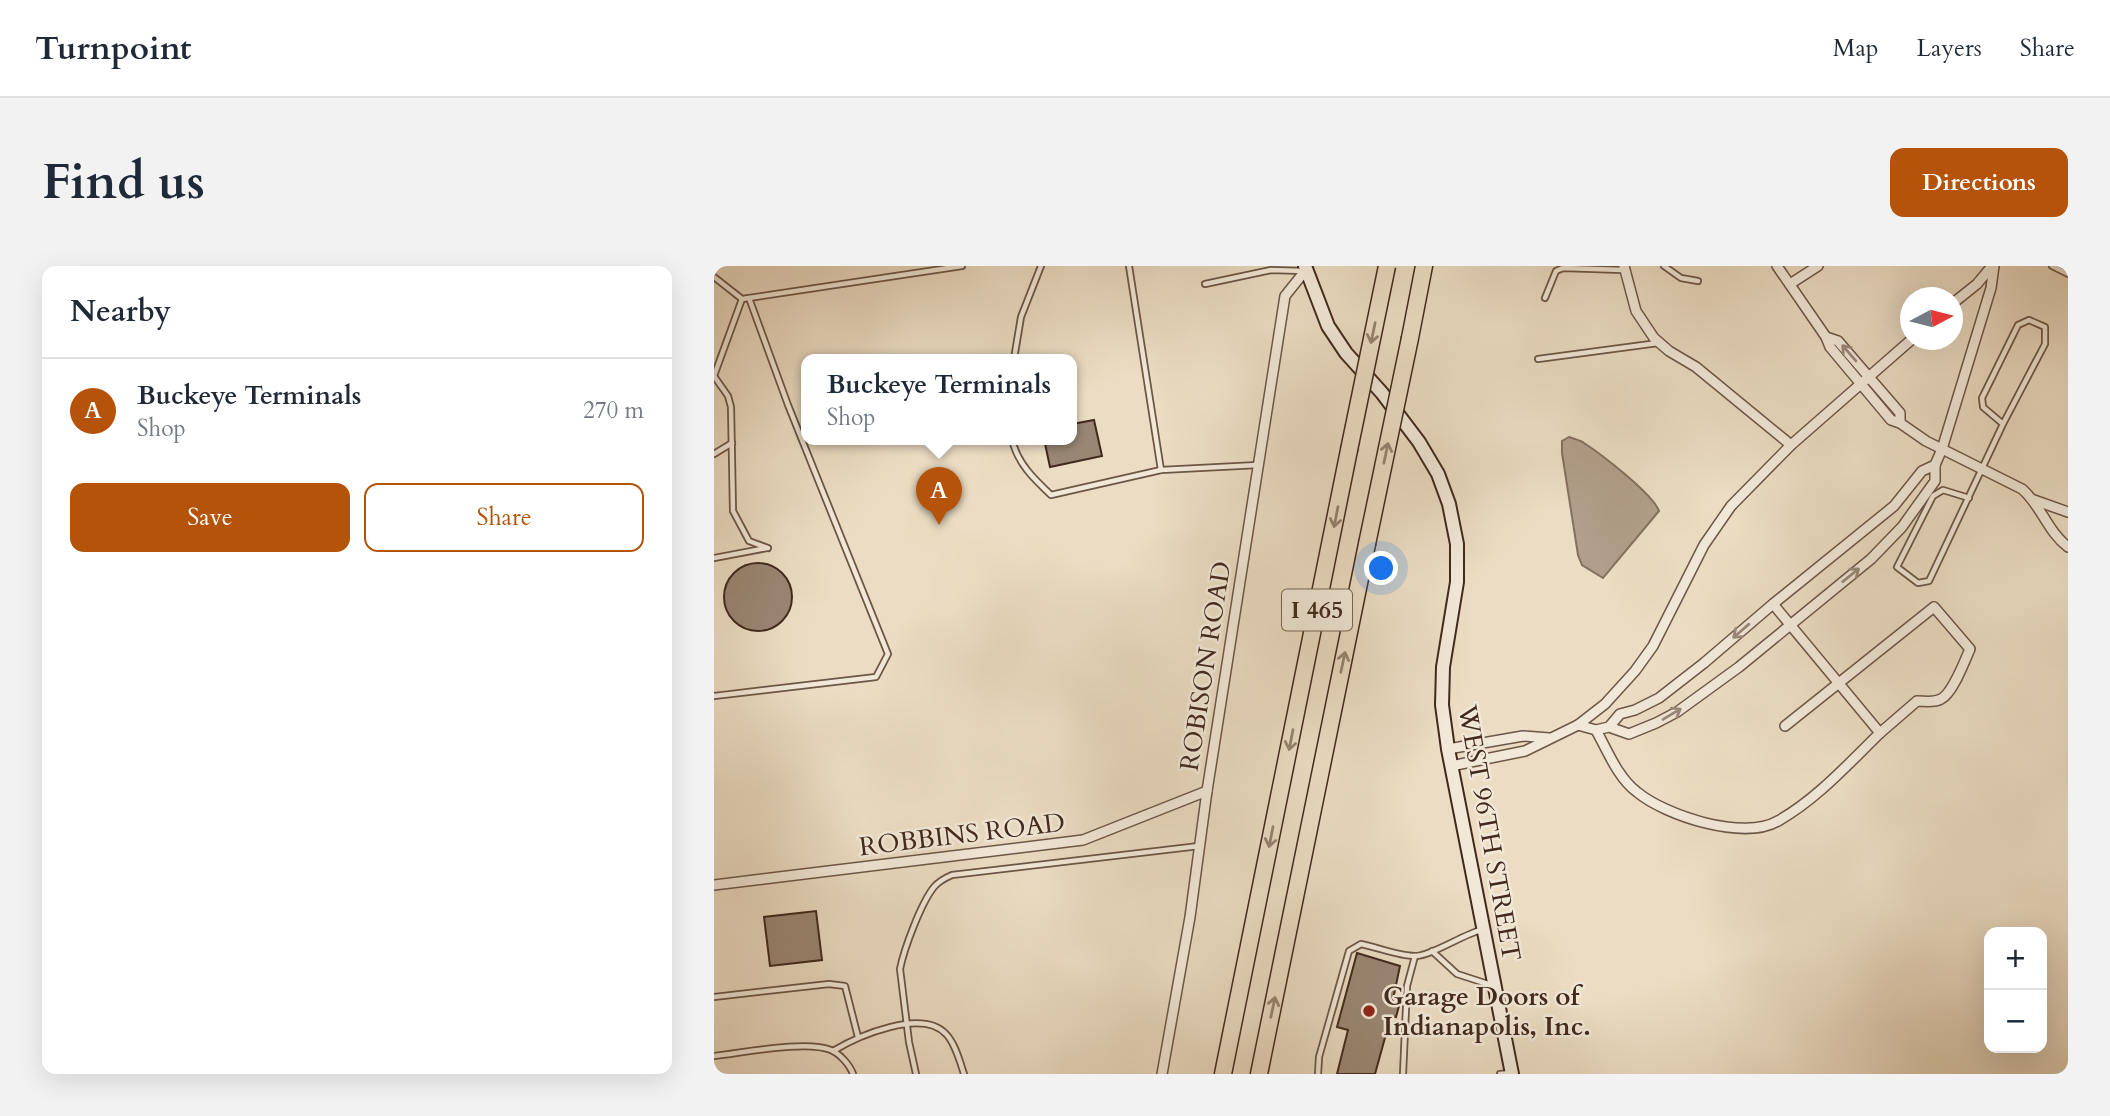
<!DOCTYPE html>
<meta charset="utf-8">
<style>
:root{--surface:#fff;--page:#f2f2f3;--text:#1f2937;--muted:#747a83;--line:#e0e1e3;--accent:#b45309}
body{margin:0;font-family:Cardo,serif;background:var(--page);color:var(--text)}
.controls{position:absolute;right:21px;bottom:21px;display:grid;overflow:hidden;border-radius:14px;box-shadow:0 7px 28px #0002}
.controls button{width:63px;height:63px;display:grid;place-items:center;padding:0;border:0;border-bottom:2px solid var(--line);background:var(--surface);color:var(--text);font:35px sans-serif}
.compass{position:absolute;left:1186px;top:21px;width:63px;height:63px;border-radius:50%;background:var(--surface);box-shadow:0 7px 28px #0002;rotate:83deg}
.you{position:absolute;left:668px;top:303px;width:24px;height:24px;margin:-18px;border:5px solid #fff;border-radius:50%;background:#1a73e8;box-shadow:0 0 0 10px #1a73e833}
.badge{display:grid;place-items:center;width:46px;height:46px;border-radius:50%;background:var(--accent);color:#fff;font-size:23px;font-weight:700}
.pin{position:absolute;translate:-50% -58px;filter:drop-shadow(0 2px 4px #0008)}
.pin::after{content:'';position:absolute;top:37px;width:24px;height:21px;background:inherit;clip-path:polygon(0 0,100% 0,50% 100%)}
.popup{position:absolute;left:87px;top:88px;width:276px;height:91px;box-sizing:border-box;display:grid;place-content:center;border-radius:14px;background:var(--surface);filter:drop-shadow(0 2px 5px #0005);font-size:23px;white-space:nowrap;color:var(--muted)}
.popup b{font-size:26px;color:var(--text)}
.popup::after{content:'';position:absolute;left:50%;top:100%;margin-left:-14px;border:14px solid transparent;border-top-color:var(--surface)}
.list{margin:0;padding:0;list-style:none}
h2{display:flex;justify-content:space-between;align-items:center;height:91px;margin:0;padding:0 28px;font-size:30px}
h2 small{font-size:23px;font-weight:400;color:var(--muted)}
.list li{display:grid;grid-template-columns:46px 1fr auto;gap:21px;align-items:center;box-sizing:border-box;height:105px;padding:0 28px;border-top:2px solid var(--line)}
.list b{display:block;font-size:26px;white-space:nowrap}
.list p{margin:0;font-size:23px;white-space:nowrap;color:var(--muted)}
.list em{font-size:23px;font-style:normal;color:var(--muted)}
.actions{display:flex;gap:14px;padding:21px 28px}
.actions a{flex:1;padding:16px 0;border:2px solid var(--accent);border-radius:14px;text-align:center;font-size:24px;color:var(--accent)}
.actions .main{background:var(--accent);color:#fff}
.map{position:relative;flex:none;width:1354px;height:808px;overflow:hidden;border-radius:14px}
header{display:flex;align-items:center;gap:42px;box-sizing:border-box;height:98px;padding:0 35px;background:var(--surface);border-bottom:2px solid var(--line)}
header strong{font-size:33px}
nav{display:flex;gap:38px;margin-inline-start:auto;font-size:24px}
.intro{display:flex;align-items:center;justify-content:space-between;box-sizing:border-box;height:168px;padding:0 42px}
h1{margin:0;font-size:49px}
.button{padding:18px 32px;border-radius:14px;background:var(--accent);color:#fff;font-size:24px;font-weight:700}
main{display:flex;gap:42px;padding:0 42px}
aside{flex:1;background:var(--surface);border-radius:14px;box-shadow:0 7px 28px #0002}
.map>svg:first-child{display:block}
.water{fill:#b19f8a;stroke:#84705e;stroke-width:2}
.building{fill:#998673;stroke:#41291c;stroke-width:2}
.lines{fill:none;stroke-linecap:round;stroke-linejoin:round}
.lane-casing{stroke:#6c5646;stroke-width:8}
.street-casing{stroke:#6c5646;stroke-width:12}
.secondary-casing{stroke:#41291c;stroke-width:16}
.highway-casing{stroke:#41291c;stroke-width:19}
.lane{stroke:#f2e8d8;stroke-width:4.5}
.street{stroke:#f2e8d8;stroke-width:9}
.secondary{stroke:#f2e8d8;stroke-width:12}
.highway{stroke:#ebdcc3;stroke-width:16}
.highway-bridge-casing{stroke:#41291c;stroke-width:19;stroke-linecap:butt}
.highway-bridge{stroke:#ebdcc3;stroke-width:16}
.oneway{stroke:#968270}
.oneway2{stroke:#9a887a}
.poi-dot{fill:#8f2418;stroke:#f2e8d8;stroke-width:2.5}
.labels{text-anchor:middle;stroke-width:5;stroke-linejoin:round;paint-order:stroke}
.shield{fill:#f2e8d8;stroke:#766254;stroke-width:2}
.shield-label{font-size:24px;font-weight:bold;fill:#41291c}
.street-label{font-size:26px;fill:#41291c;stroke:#f2e8d8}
.poi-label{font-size:26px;font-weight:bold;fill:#41291c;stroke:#f2e8d8;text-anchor:start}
</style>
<header>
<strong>Turnpoint</strong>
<nav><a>Map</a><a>Layers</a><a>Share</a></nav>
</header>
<div class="intro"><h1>Find us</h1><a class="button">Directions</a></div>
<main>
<aside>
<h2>Nearby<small></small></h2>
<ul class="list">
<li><span class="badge">A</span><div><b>Buckeye Terminals</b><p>Shop</p></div><em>270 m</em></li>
</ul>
<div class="actions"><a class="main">Save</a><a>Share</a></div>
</aside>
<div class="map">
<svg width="1354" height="808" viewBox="0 0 1354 808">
<rect width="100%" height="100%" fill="#ebdcc3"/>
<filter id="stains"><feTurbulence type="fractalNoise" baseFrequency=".00286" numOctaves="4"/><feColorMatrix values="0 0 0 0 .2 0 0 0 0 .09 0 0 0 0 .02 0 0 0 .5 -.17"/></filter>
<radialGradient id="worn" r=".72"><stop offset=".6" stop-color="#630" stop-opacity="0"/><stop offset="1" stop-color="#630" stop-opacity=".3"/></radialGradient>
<!-- water -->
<path class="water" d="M855,171c5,2 11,3 15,6 17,11 69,51 75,68l-56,67 -21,-13 -4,-10 -16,-102v-12z"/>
<!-- building -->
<g class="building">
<polygon points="380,154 388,190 336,201 330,173 358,173 358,158"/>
<circle cx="44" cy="331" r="34"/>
<polygon points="102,645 108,694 56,700 50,651"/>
<polygon points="643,687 686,700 678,738 685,740 682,751 677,750 661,808 623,808 634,764 623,761"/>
</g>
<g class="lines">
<defs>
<g id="lane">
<polyline points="415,0 447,204 544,199"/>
<polyline points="950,0 967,12 984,15"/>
<polyline points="1338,0 1354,8"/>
<polyline points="0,11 28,33 248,0"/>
<polyline points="491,18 557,4 590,5"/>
<polyline points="831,32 842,5 849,2 909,4"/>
<polyline points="300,93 307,51 327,0"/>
<polyline points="824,93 944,77"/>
<polyline points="0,110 14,130 17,141 19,245 35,275 54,282"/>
<polyline points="0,110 28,33"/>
<path d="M298,173c5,24 22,40 39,56l110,-25"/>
<polyline points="0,188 18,177"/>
<polyline points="1255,232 1229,224 1219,230 1183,301 1204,317 1215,315 1289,158 1331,78 1331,61 1315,54 1304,59 1268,132 1269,141 1289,158"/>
<polyline points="0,292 53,282"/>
<polyline points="0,430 162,411 174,388 74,139 35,32"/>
<polyline points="718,685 743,708 777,719"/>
<polyline points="0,731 115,718 131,720 144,771"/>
<path d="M119,785c25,-15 89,-43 113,-17 9,9 14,28 18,40"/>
<path d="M0,790c29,-3 91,-16 117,-6 9,4 19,15 22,24"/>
<path d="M202,808l-7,-32 -9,-73c4,-20 21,-66 34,-82 5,-6 11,-9 18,-12l247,-29"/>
<path d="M604,808l1,-17 30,-106 12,-7c15,3 38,12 54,12 16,0 47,-21 66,-26"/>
<polyline points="689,808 693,720 701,690"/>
<polyline points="786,808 797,807"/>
</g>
<g id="street">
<polyline points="910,0 922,45 940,72 955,85 982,101 1077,179"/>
<path d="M1063,0l49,71 4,10 61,73 9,3 26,18 96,48c19,16 25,42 46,58"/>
<polyline points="1076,18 1104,0"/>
<polyline points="1238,38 1263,18 1278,0"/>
<polyline points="1112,71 1124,75 1154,110 1186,147 1186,157"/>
<polyline points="1221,199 1228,183 1277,22 1280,0"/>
<polyline points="1320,234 1354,246"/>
<polyline points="864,459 882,464 895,461 915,468 942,457 963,446 1025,401 1157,293 1188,261 1221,215 1221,199 1208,205 1180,240 1059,338 990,397 945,432 921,444 906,448 895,461"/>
<path d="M1071,460l149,-119 36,42c-6,13 -17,44 -29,50 -7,4 -16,2 -24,2l-37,32"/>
<path d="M882,464c11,20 22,48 41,62 29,24 107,49 141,29 39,-22 70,-57 102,-88l-107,-129"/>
<polyline points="734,483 809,470 835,472"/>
<polyline points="737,500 811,485 864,459 891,438 921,405 939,380 990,279 1017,240 1077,179 1197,74"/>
<polyline points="0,619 369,574 493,525"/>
<polyline points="448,808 476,651 493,525 571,30 591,5"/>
</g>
<polyline id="secondary" points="591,0 614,60 632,87 668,127 705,176 724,208 735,238 743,278 743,316 729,401 728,439 734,483 798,808"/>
<g id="highway">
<polyline points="696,72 710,0"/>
<polyline points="509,808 635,184"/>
<polyline points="545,808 653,278"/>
</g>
</defs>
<!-- lane casing -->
<use href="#lane" class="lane-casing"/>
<!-- street casing -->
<use href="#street" class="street-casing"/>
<!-- secondary casing -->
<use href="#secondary" class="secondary-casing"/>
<!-- highway casing -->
<use href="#highway" class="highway-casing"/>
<!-- lane -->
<use href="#lane" class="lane"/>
<!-- street -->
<use href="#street" class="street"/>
<!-- secondary -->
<use href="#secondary" class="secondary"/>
<!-- highway -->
<use href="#highway" class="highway"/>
<defs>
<g id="highway-bridge">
<polyline points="635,184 673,0"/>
<polyline points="653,278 696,72"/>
</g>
</defs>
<!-- highway-bridge casing -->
<use href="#highway-bridge" class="highway-bridge-casing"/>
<!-- highway-bridge -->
<use href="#highway-bridge" class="highway-bridge"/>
</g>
<!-- one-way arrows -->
<defs><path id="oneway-shaft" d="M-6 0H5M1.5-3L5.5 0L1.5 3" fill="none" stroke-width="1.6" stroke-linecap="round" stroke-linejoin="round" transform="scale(1.75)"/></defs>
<g class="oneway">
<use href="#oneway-shaft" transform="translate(659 67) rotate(102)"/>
<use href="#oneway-shaft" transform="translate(672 187) rotate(-78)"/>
<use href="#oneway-shaft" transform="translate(622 251) rotate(101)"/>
<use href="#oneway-shaft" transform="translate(629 396) rotate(-78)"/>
<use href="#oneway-shaft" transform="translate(577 474) rotate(101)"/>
<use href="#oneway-shaft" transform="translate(557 571) rotate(101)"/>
<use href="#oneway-shaft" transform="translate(559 741) rotate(-78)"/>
</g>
<g class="oneway2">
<use href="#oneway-shaft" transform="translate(1135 87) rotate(-131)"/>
<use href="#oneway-shaft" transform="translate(1137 309) rotate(-39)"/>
<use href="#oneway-shaft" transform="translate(1027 365) rotate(139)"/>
<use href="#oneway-shaft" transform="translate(958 448) rotate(-31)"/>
</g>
<!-- markers -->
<circle class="poi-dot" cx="655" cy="745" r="7"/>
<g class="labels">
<!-- shield labels -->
<rect class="shield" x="568" y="323.5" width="70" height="41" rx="5"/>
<g class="shield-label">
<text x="603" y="352">I 465</text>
</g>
<!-- street labels -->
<g class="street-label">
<text transform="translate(491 400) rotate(-81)" y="9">ROBISON ROAD</text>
<text transform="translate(776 567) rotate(80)" y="9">WEST 96TH STREET</text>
<text transform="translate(248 568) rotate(-7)" y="9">ROBBINS ROAD</text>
</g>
<!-- poi labels -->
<g class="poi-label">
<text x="669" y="739">Garage Doors of<tspan x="669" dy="30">Indianapolis, Inc.</tspan></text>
</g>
</g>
<rect width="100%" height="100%" filter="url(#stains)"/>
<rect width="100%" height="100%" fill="url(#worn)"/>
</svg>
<div class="controls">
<button>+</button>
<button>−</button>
</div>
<svg class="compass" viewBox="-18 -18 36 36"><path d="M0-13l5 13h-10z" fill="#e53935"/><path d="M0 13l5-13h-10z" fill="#747a83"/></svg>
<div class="you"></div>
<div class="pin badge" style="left:225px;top:259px">A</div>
<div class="popup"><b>Buckeye Terminals</b>Shop</div>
</div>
</main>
